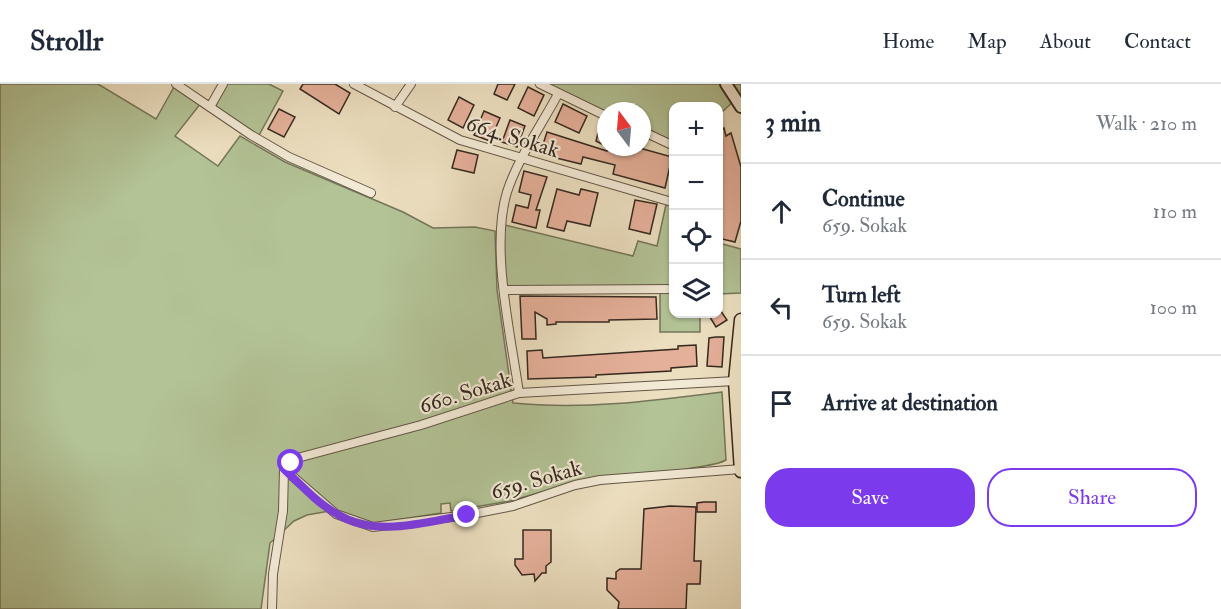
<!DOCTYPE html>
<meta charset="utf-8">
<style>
:root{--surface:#fff;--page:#f6f6f7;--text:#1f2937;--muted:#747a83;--line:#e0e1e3;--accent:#7c3aed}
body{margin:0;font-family:"IM FELL Double Pica",serif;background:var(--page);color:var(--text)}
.controls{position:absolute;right:18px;top:18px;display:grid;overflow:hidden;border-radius:12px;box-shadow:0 2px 4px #0004}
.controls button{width:54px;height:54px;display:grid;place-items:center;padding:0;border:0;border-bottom:2px solid var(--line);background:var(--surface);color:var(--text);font:30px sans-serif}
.compass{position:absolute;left:597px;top:18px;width:54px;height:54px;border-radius:50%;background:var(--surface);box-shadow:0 2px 4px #0004;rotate:344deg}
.stop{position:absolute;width:18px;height:18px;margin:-14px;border:4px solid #7c3aed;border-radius:50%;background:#fff}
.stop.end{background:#7c3aed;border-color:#fff;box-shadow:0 2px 6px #0008}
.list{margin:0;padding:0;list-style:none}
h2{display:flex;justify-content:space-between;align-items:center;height:78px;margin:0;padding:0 24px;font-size:26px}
h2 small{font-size:20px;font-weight:400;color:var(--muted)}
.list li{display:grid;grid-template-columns:39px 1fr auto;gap:18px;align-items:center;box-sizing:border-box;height:96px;padding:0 24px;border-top:2px solid var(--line)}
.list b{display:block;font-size:22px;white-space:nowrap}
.list p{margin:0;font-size:20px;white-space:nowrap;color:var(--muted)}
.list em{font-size:20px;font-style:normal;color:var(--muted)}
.actions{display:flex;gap:12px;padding:18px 24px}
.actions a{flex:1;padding:14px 0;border:2px solid var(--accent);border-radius:24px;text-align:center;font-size:21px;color:var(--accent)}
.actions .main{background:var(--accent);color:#fff}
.icon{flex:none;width:33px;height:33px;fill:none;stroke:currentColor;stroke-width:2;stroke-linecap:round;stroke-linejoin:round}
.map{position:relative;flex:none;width:741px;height:525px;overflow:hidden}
header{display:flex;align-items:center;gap:36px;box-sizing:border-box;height:84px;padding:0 30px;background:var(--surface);border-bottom:2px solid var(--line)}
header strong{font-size:28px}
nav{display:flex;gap:33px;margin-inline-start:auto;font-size:21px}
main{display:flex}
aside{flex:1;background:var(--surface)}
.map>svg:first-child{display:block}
.green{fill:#b3c396;stroke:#74765a;stroke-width:1.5}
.building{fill:#e5b09a;stroke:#35291f;stroke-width:1.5}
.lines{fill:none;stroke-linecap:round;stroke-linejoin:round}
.minor-casing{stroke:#635647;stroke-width:10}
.secondary-casing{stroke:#35291f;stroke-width:14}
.primary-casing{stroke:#35291f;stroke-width:15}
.minor{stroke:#f3ead6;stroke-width:8}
.secondary{stroke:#f3ead6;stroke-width:10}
.primary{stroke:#ecdfc0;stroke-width:12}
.route{stroke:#7c3aed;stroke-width:8}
.labels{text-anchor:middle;stroke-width:4.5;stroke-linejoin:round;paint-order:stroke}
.street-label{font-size:22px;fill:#35291f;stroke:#f3ead6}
</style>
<header>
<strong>Strollr</strong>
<nav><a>Home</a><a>Map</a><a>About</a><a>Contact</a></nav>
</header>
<main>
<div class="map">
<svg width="741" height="525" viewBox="0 0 741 525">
<rect width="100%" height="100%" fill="#ecdfc0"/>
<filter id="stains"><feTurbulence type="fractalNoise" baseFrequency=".00333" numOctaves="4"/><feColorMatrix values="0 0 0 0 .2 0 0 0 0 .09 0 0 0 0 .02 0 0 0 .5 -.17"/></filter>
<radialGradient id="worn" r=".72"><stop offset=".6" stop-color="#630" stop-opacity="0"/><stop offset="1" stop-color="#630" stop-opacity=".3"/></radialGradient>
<!-- green -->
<g class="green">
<path d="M0,0h98l58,35 18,-32 27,16 -26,33 43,30 22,-30 45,26 118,50 30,16 42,-1 20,4 2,59 16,113c70,7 139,-2 209,-11l4,68c-12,7 -28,5 -42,10l-139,21 -35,10 -59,10 -1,-8 -9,1v9l-70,11 -36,-14 -28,5 -13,6 -24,22 -9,66h-261z"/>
<polygon points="223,0 269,0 283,7 257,55 210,23"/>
<polygon points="540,0 741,0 741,23 737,14 719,31 718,22 674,22 673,65 642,49 642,27 606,27 606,32"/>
<polygon points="673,110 674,230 700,230 700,248 660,248 660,206 504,206 501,140 633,172 638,157 657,162 667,116 672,117"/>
<polygon points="719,159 741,165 741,209 719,210"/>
</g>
<!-- building -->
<g class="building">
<polygon points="303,0 335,0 350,9 339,30 300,5"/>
<polygon points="498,0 515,0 507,16 494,10"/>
<polygon points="528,3 544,11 534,32 518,24"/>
<polygon points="459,13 474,21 463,44 448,36"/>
<polygon points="563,20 587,32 579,49 555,38"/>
<polygon points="279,25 295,33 284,53 268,45"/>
<polygon points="484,27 500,34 490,57 474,51"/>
<polygon points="510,36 525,42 517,63 502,58"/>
<polygon points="724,44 726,52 731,49 741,83 741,137 735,158 718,154 718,50"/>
<polygon points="599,45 606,47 606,62 596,57"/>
<polygon points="547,48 607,67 609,63 636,63 672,73 665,104 613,90 615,81 583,73 581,80 540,70"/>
<polygon points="457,66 478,71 474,89 452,84"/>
<polygon points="524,87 547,93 536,126 540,126 536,144 512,138 516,121 528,124 531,111 519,108"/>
<polygon points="557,105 579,111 581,105 598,109 590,142 567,137 564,147 547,143"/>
<polygon points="635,116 657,120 650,150 629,145"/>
<polygon points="520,212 656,213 657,235 609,236 609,238 556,238 556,240 547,241 547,235 535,228 536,255 522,255"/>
<polygon points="718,223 727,236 716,243 708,230 718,230"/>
<polygon points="716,253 724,253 722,283 707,282 709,254"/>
<polygon points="696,261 697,282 671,284 671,287 596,291 596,293 528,295 527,267 542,266 543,274 678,265 678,262"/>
<polygon points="704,418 716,418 716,428 697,428 697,419"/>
<polygon points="670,422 696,423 694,477 701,477 700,500 687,500 686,525 618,525 619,518 607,506 607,494 616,495 616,488 620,485 641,485 644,425"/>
<polygon points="523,446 551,446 551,478 546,482 546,489 542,489 535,497 534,490 522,491 515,481 515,475 523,475"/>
</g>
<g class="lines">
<defs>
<g id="minor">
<polyline points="176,0 251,51 289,73 371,109"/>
<polyline points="354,0 460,56 672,118"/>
<polyline points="540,0 606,32"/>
<polyline points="210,23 223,0"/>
<polyline points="395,23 411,0"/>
<polyline points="642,47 674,62"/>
<polyline points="504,206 674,205"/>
<path d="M519,309c-8,-57 -29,-146 -12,-201 11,-34 34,-66 51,-98"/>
<polyline points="284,385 336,430 373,443 467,431 513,422 575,401 600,396 741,385"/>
<polyline points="284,385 301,373 421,341 519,309 735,297"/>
<polyline points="272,525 273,490 283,427 284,385"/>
</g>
<polyline id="secondary" points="726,0 741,23"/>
<polyline id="primary" points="741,236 735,297 741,387"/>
</defs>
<!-- minor casing -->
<use href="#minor" class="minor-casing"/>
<!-- secondary casing -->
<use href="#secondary" class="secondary-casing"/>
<!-- primary casing -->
<use href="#primary" class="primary-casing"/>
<!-- minor -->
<use href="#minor" class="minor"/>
<!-- secondary -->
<use href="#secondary" class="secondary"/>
<!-- primary -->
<use href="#primary" class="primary"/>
</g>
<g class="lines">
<!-- route -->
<path class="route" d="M291,379l-7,6c17,16 33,34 53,45 39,24 88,8 130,1"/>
</g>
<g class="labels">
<!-- street labels -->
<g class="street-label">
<text transform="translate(513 52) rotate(17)" y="8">664. Sokak</text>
<text transform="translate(465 308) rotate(-17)" y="8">660. Sokak</text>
<text transform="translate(536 395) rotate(-16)" y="8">659. Sokak</text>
</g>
</g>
<rect width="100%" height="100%" filter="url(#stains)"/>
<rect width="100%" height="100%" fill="url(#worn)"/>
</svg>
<div class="controls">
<button>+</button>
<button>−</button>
<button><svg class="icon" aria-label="locate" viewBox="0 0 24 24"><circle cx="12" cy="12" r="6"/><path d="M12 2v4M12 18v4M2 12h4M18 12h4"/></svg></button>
<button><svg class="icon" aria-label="layers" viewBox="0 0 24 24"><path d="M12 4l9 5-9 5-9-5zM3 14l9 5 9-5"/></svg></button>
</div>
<svg class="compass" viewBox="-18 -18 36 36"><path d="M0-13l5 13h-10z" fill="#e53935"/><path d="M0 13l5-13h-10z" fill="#747a83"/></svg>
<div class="stop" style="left:291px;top:379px"></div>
<div class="stop end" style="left:467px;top:431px"></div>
</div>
<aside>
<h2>3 min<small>Walk · 210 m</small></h2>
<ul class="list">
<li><svg class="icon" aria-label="ahead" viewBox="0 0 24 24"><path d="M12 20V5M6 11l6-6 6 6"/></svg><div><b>Continue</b><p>659. Sokak</p></div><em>110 m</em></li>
<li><svg class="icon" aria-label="left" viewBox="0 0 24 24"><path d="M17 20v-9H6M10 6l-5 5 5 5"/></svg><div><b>Turn left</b><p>659. Sokak</p></div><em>100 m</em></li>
<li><svg class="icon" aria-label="arrive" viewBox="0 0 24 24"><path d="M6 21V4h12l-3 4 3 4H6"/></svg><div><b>Arrive at destination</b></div></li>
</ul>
<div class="actions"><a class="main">Save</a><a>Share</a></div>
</aside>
</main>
